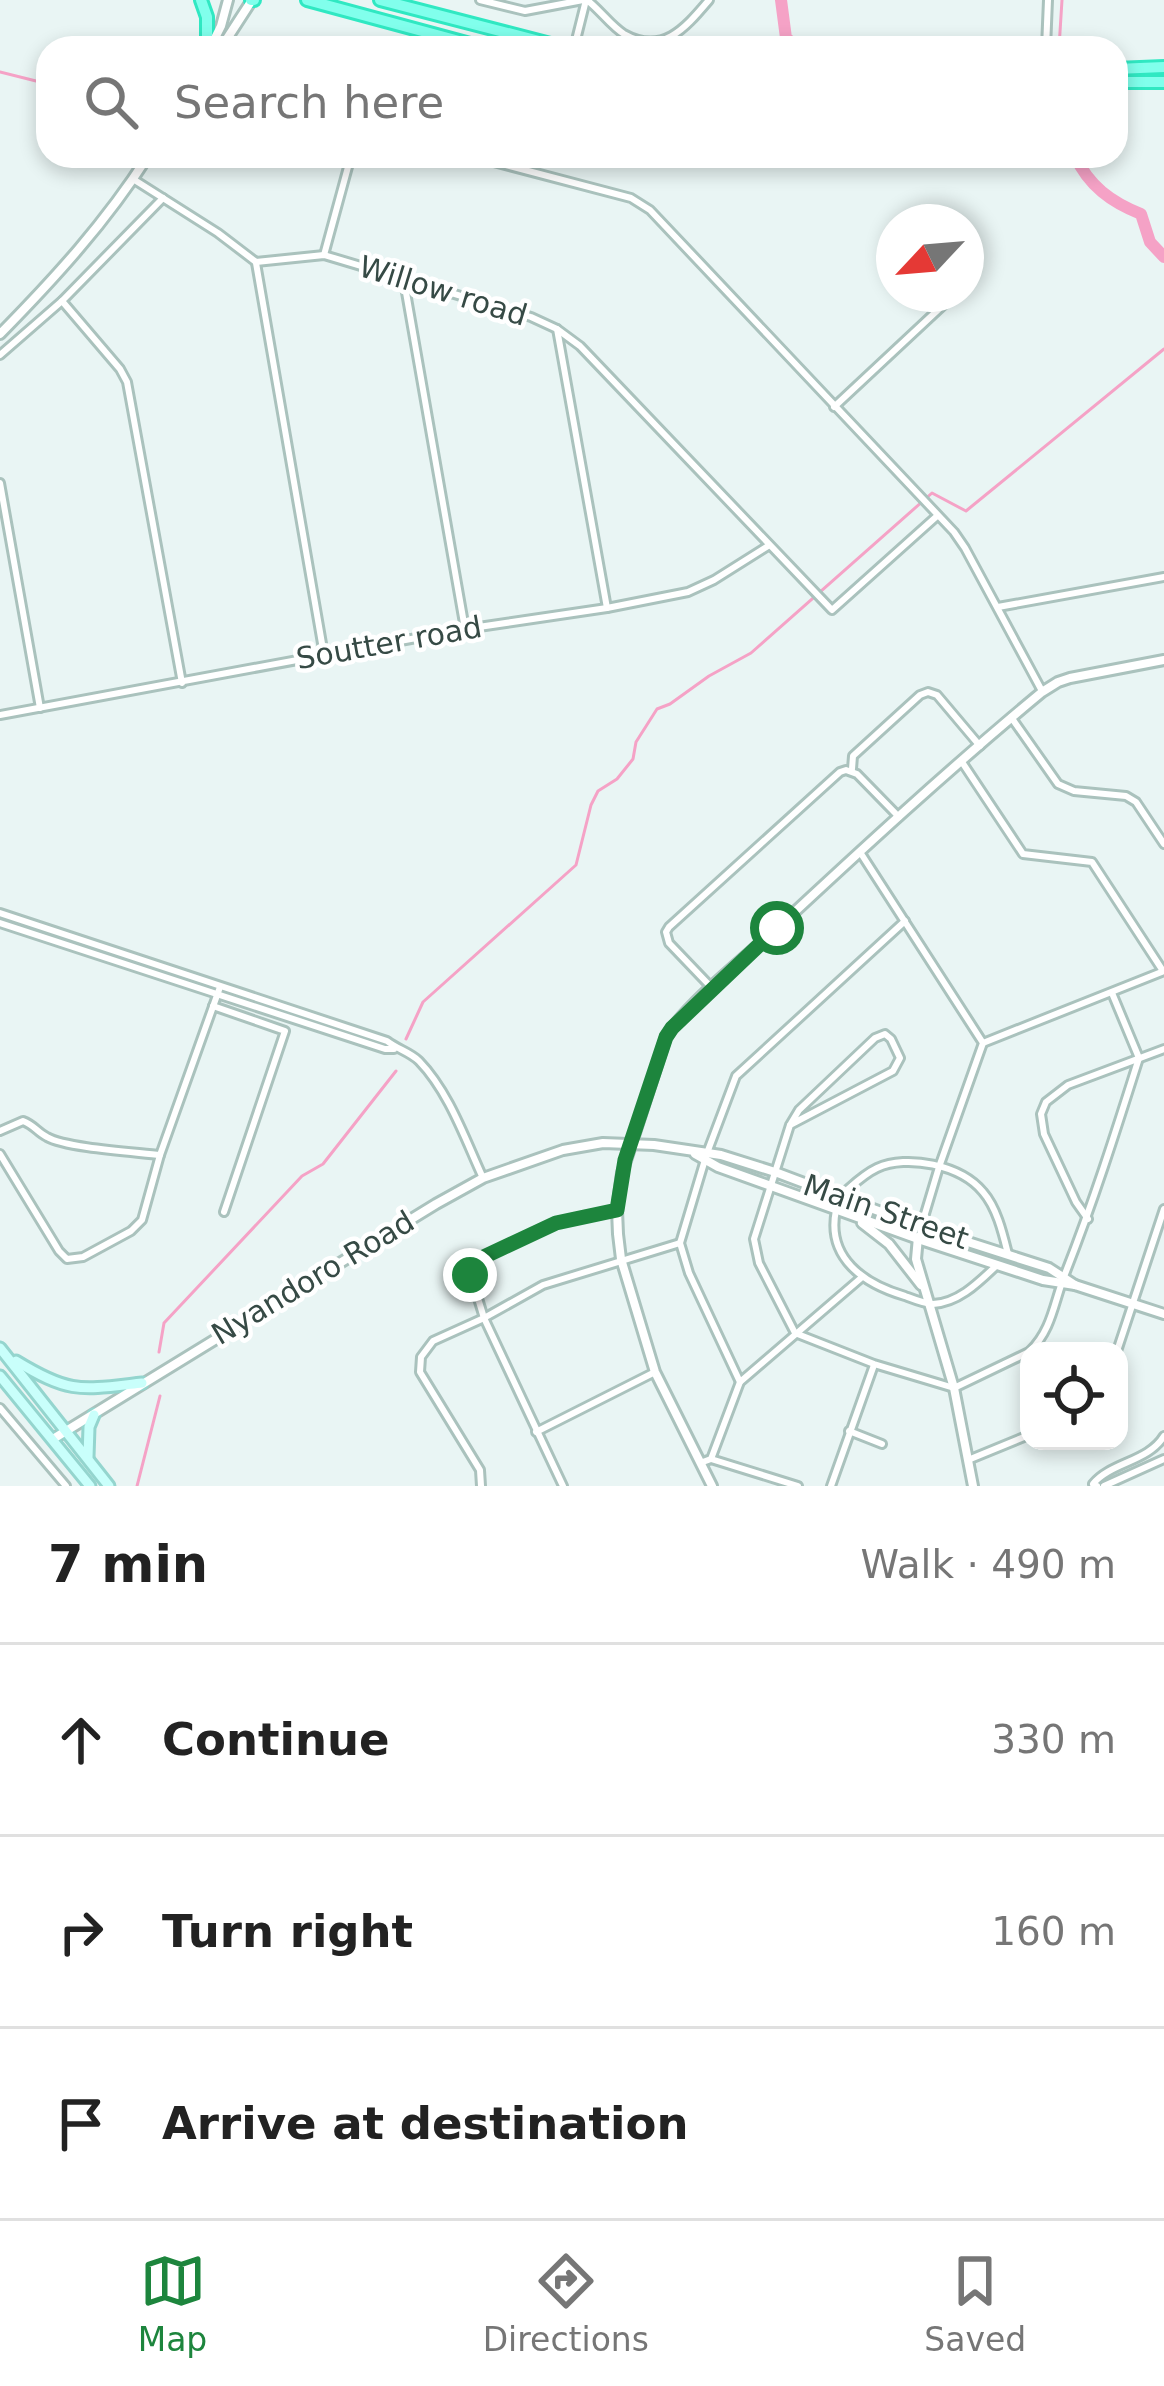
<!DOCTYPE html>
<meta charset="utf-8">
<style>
:root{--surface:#fff;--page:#f6f6f6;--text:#222;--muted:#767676;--line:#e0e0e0;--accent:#1d853d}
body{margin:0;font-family:"DejaVu Sans",sans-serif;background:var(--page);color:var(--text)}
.controls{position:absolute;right:36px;bottom:36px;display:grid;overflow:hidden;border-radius:24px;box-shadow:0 6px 18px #0003}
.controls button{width:108px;height:108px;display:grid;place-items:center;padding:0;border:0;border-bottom:3px solid var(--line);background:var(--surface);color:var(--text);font:60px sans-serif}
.compass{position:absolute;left:876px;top:204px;width:108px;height:108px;border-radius:50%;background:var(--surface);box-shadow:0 6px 18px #0003;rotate:244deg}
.stop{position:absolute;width:36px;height:36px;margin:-27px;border:9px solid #1d853d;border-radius:50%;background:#fff}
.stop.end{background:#1d853d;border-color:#fff;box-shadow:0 3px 12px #0008}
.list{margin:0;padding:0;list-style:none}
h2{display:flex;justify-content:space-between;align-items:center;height:156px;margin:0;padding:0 48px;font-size:51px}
h2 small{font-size:39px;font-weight:400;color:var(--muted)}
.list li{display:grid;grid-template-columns:78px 1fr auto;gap:36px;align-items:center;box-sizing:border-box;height:192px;padding:0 48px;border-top:3px solid var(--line)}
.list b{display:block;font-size:45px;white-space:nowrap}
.list em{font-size:39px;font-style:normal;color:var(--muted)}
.icon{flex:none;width:66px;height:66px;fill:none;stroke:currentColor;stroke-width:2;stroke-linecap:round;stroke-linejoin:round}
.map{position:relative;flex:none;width:1164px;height:1486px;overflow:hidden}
.search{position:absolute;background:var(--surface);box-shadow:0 6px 18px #0003;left:36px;right:36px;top:36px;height:132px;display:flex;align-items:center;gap:30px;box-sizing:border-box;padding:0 42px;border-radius:36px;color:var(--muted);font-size:45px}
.sheet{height:732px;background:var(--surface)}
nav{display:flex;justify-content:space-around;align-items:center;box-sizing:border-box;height:168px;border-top:3px solid var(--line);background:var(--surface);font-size:33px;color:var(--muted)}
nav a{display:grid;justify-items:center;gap:6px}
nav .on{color:var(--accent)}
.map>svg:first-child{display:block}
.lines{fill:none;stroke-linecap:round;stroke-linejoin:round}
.stream{stroke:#f5a2c6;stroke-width:3}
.river{stroke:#f5a2c6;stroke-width:12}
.minor-casing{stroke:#aac2bd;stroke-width:12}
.tertiary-casing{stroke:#aac2bd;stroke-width:14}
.secondary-casing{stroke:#94d5ce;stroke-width:15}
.trunk-casing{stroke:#30e8c2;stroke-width:16}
.minor{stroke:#fff;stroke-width:6}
.tertiary{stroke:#fff;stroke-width:8}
.secondary{stroke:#c9fffb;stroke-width:9}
.trunk{stroke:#81ffec;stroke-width:10}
.route{stroke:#1d853d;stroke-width:15}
.labels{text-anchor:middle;stroke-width:9;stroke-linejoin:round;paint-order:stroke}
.street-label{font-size:30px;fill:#364a45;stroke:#fff}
</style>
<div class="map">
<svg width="1164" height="1486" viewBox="0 0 1164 1486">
<rect width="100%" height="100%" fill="#e9f5f4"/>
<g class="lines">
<!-- stream -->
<g class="stream">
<polyline points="1059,48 1062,0"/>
<polyline points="0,72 48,84"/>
<polyline points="831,156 833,156"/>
<polyline points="406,1039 423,1002 576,865 591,805 598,791 617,779 633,759 636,742 657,709 670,704 709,676 751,653 932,493 966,511 1164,349"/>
<polyline points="159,1352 164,1323 302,1176 323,1164 396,1071"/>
<polyline points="137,1486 160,1396"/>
</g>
<!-- river -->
<g class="river">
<polyline points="781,0 786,38 799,48"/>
<polyline points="910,156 919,156"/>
<path d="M1075,156c14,30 36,46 66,58l9,28 14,15"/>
</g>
<defs>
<g id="minor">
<polyline points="480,0 525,11 583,0"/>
<path d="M587,0c13,10 24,26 37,34 39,22 62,-7 85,-34"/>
<polyline points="574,48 586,0"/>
<polyline points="1046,48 1048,0"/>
<polyline points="471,156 631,198 650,210 954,532 965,548 1042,691"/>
<polyline points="133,179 218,233 256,262 324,255 531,317 557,329 580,346 832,610 937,516"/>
<polyline points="324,255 351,156"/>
<polyline points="256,263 324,655"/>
<polyline points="404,281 465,629"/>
<polyline points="966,283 970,280"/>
<polyline points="62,301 120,369 127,382 182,683"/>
<polyline points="557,329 607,608"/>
<polyline points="0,355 62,301 163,198"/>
<polyline points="834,407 955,294"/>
<polyline points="0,483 40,708"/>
<polyline points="998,607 1164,577"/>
<polyline points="0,715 465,629 607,608 688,592 714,580 768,546"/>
<polyline points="1011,717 1058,784 1074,791 1126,796 1136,802 1164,844"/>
<polyline points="962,762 1023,854 1092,862 1163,971"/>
<polyline points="852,769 853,756 920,695 928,692 937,695 980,746"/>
<polyline points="860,852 983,1043 939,1167 921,1227"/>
<path d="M0,913l387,128c10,8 23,11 32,20 30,31 46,78 64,117"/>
<polyline points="0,923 385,1049 394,1049"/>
<polyline points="712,988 669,943 666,932 669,927 840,772 846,770 857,774 899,817"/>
<polyline points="213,1006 285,1031 224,1212"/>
<polyline points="983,1043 1164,971"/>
<polyline points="790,1125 893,1071 900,1058 891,1039 885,1034 875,1038 799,1110 790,1125 754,1239 759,1263 795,1333 874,1364 954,1388 1029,1352"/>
<path d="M0,1131l23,-10c11,4 14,11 24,16 19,11 88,15 113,18"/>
<polyline points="0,1154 59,1251 67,1259 83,1257 131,1231 142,1220 160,1155 220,987"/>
<path d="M839,1197c12,-10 23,-22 38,-29 30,-14 84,-3 106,24 14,16 20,42 25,62"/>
<path d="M836,1210c-10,48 28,74 69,86 8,3 20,8 28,8 26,-1 47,-23 64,-39"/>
<polyline points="1088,1219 1076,1202 1044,1134 1041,1114 1046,1102 1068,1085 1164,1049"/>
<path d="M1030,1351c22,-21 24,-49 35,-77 28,-71 51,-143 74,-216l-27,-65"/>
<polyline points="1117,1351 1164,1209"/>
<polyline points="740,1382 689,1273 680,1243 707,1153 736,1076 905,921"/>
<polyline points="0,1408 66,1486"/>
<polyline points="849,1431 882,1444"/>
<polyline points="536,1432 655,1372"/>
<polyline points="711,1459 798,1486"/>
<polyline points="968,1460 1029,1435"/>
<polyline points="700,1463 711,1459 740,1382 861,1278"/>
<polyline points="481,1486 480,1470 420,1372 421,1357 433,1341 484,1318 543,1285 680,1243"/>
<polyline points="563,1486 484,1318 469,1269 475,1261 556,1223 617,1210"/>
<polyline points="831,1486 874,1365"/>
<path d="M1097,1486l-4,-2c18,-22 55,-22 71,-48"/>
<polyline points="1104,1486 1164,1459"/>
</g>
<g id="tertiary">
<polyline points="210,48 221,26 228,0"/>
<polyline points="221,48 252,0"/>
<path d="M0,334c55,-56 106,-112 148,-178"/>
<polyline points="695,1154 718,1167 918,1239 1043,1280 1075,1285 1164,1314"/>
<polyline points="862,1223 889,1244 921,1285"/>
<polyline points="918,1237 916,1259 954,1388 973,1486"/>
<polyline points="53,1439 436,1204 483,1178 563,1150 603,1143 654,1145 721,1155 775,1172 921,1227 1049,1268 1075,1285"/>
<path d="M712,1486l-57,-114 -34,-113 -3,-25 -1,-24 5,-37 44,-136c21,-33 75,-76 106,-104 88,-82 177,-164 270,-241l16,-10 12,-4 94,-18"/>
</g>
<g id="secondary">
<polyline points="0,1348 109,1486"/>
<path d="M16,1361c54,33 64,29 126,22"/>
<polyline points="0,1376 90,1486"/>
<polyline points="88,1457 89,1427 94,1415"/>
</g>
<g id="trunk">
<polyline points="201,0 207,17 207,48"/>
<polyline points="251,0 254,0"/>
<polyline points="307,0 485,48"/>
<polyline points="380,0 566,48"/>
<polyline points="1116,69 1164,67"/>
<polyline points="1116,82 1164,82"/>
</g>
</defs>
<!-- minor casing -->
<use href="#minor" class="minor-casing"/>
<!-- tertiary casing -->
<use href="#tertiary" class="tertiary-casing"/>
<!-- secondary casing -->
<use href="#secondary" class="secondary-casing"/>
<!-- trunk casing -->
<use href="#trunk" class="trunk-casing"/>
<!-- minor -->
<use href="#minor" class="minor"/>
<!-- tertiary -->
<use href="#tertiary" class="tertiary"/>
<!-- secondary -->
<use href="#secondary" class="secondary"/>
<!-- trunk -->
<use href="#trunk" class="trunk"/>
</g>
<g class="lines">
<!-- route -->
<polyline class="route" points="470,1275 469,1269 475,1261 556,1223 617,1210 625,1160 666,1037 672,1028 777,928"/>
</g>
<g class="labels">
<!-- street labels -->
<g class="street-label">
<text transform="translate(443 291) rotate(17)" y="10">Willow road</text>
<text transform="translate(389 643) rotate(-10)" y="10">Soutter road</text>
<text transform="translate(886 1212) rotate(19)" y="10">Main Street</text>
<text transform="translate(313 1278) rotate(-31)" y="10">Nyandoro Road</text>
</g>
</g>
</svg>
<div class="controls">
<button><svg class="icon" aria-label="locate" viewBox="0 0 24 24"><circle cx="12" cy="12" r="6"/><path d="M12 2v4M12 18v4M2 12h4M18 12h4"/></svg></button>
</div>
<svg class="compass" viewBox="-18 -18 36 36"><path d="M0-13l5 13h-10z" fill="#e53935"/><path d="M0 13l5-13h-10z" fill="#767676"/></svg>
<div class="stop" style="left:777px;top:928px"></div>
<div class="stop end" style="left:470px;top:1275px"></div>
<div class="search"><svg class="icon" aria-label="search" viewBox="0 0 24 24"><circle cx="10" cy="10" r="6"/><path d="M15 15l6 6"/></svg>Search here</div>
</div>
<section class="sheet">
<h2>7 min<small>Walk · 490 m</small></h2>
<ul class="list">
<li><svg class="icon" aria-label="ahead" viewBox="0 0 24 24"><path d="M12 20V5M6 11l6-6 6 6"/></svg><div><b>Continue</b></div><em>330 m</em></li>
<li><svg class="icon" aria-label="right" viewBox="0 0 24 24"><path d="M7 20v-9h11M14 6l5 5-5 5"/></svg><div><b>Turn right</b></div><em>160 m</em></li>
<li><svg class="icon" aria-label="arrive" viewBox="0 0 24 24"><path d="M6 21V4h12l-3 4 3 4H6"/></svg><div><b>Arrive at destination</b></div></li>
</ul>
</section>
<nav>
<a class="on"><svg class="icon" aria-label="map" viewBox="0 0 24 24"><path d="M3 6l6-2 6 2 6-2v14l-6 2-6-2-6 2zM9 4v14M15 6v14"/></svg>Map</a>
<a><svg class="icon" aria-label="directions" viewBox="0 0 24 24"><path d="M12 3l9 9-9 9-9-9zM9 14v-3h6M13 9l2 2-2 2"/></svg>Directions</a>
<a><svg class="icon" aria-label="saved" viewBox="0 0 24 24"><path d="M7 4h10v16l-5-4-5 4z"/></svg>Saved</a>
</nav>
